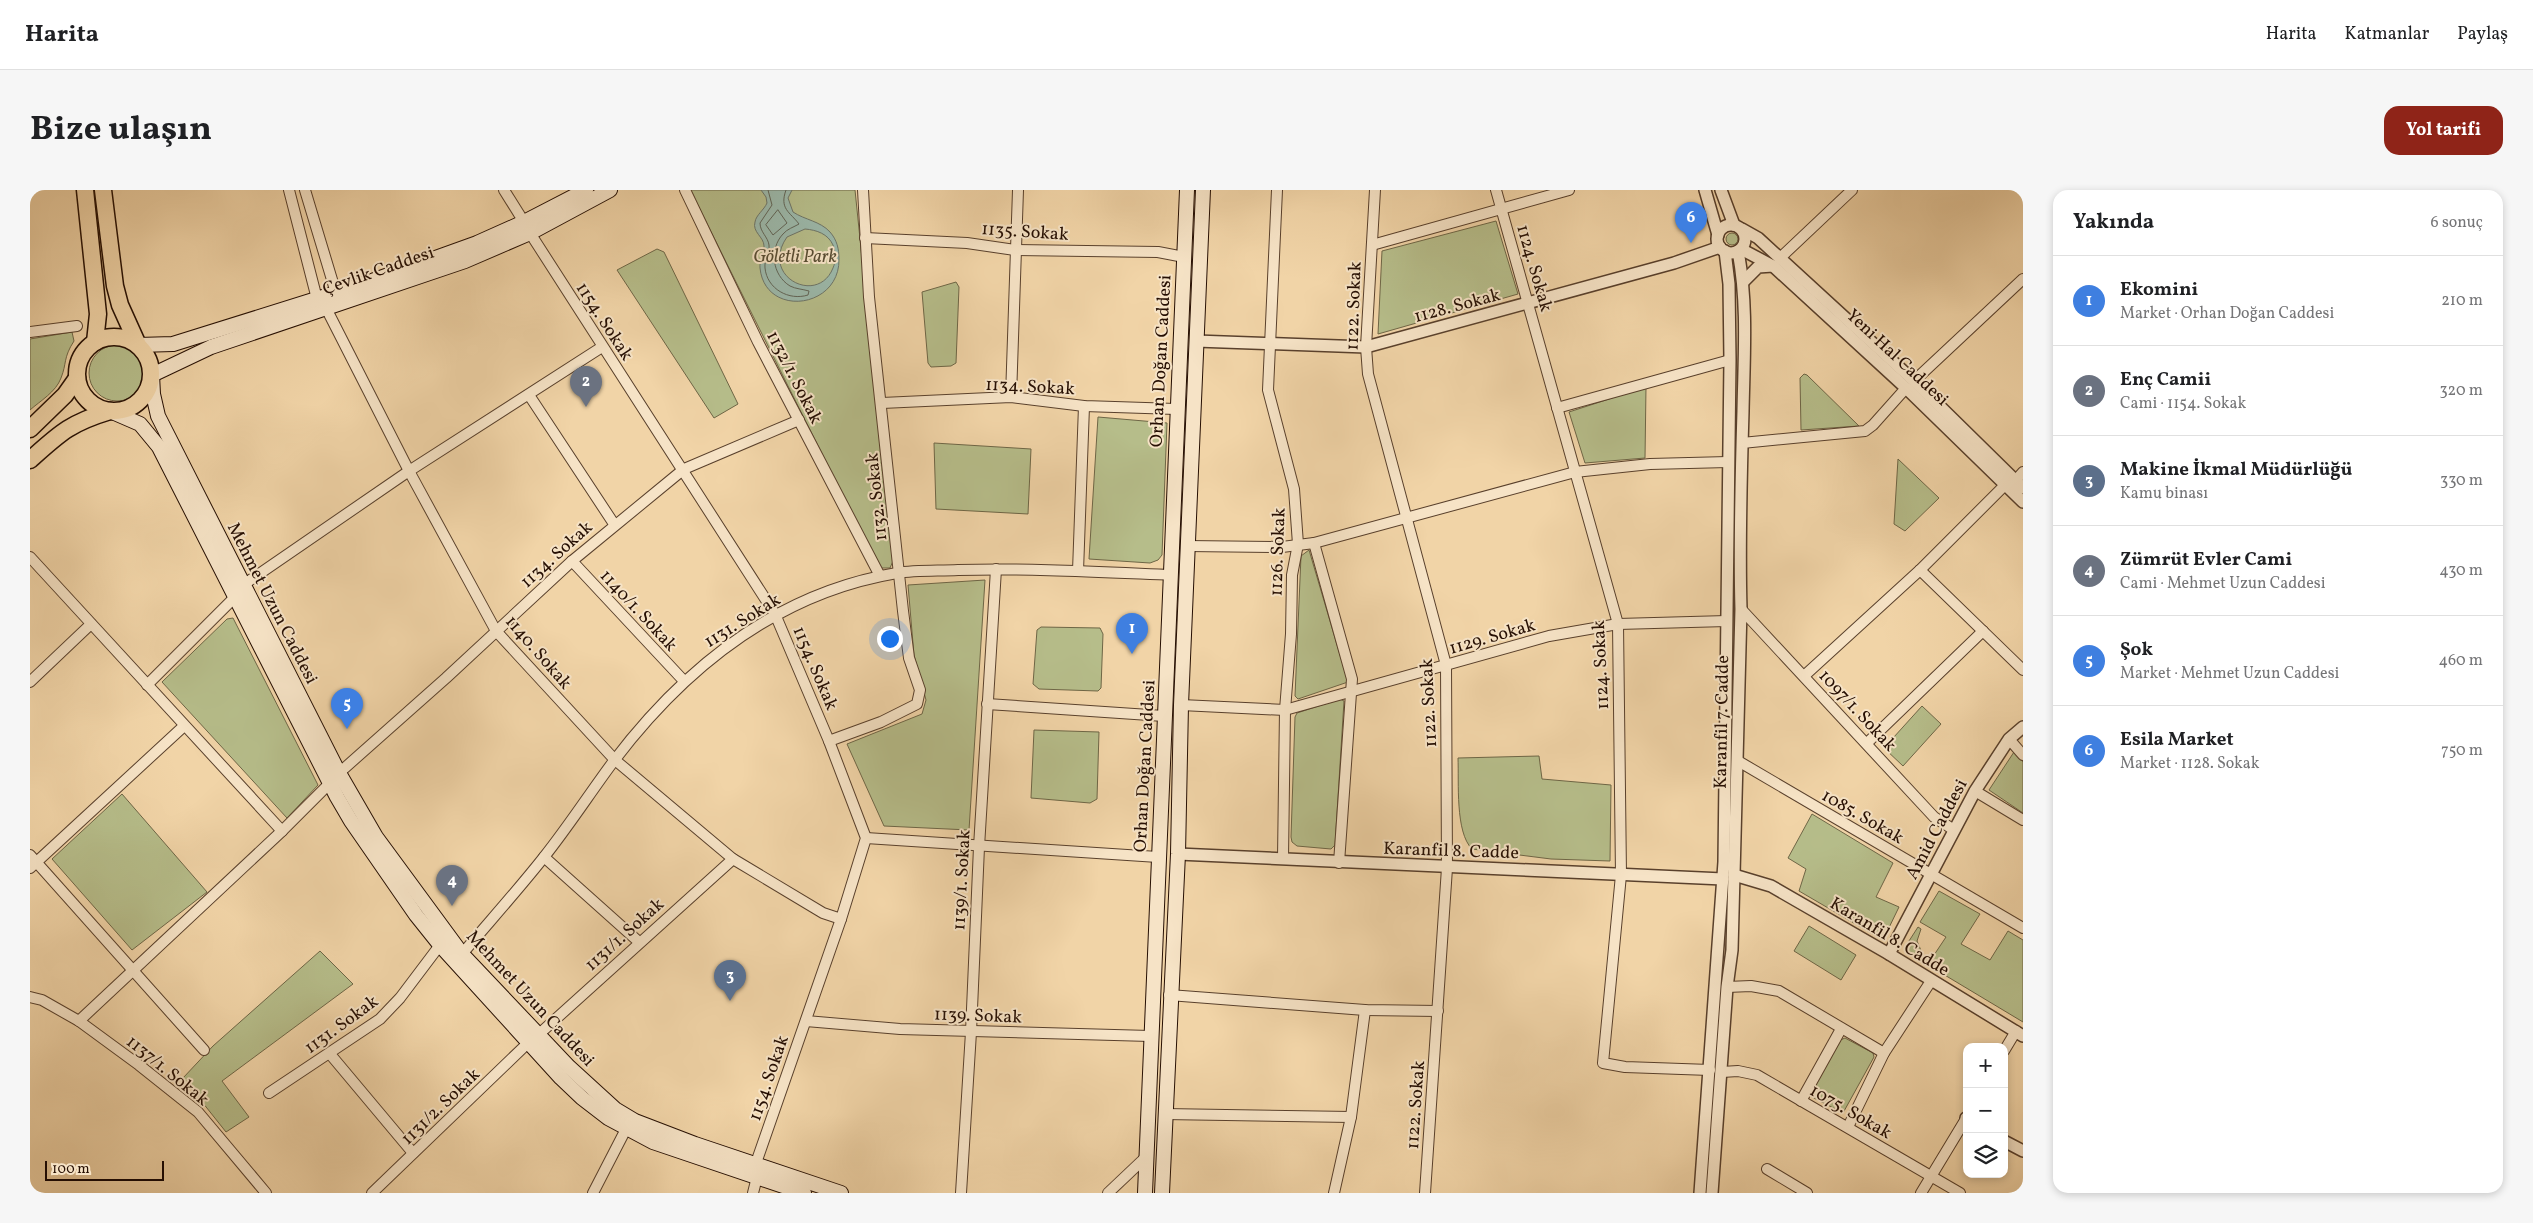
<!DOCTYPE html>
<html lang="tr">
<meta charset="utf-8">
<style>
:root{--surface:#fff;--page:#f6f6f6;--text:#202124;--muted:#757577;--line:#e0e0e0;--accent:#8f2418}
body{margin:0;font-family:Vollkorn,serif;background:var(--page);color:var(--text)}
.controls{position:absolute;right:15px;bottom:15px;display:grid;overflow:hidden;border-radius:10px;box-shadow:0 2px 8px #0003}
.controls button{width:45px;height:45px;display:grid;place-items:center;padding:0;border:0;border-bottom:1px solid var(--line);background:var(--surface);color:var(--text);font:25px sans-serif}
.scale{position:absolute;left:15px;bottom:12px;width:119px;box-sizing:border-box;padding-left:5px;border:2px solid #260f03;border-top:0;font-size:14px;line-height:18px;white-space:nowrap;color:#260f03;-webkit-text-stroke:4px #f6e3c6;paint-order:stroke}
.you{position:absolute;left:859px;top:448px;width:18px;height:18px;margin:-12px;border:4px solid #fff;border-radius:50%;background:#1a73e8;box-shadow:0 0 0 8px #1a73e833}
.badge{display:grid;place-items:center;width:32px;height:32px;border-radius:50%;background:var(--accent);color:#fff;font-size:16px;font-weight:700}
.pin{position:absolute;translate:-50% -41px;filter:drop-shadow(0 1px 2px #0008)}
.pin::after{content:'';position:absolute;top:26px;width:18px;height:15px;background:inherit;clip-path:polygon(0 0,100% 0,50% 100%)}
.list{margin:0;padding:0;list-style:none}
h2{display:flex;justify-content:space-between;align-items:center;height:65px;margin:0;padding:0 20px;font-size:21px}
h2 small{font-size:16px;font-weight:400;color:var(--muted)}
.list li{display:grid;grid-template-columns:32px 1fr auto;gap:15px;align-items:center;box-sizing:border-box;height:90px;padding:0 20px;border-top:1px solid var(--line)}
.list b{display:block;font-size:19px;white-space:nowrap}
.list p{margin:0;font-size:16px;white-space:nowrap;color:var(--muted)}
.list em{font-size:16px;font-style:normal;color:var(--muted)}
.icon{flex:none;width:28px;height:28px;fill:none;stroke:currentColor;stroke-width:2;stroke-linecap:round;stroke-linejoin:round}
.map{position:relative;flex:none;width:1993px;height:1003px;overflow:hidden;border-radius:15px}
header{display:flex;align-items:center;gap:30px;box-sizing:border-box;height:70px;padding:0 25px;background:var(--surface);border-bottom:1px solid var(--line)}
header strong{font-size:24px}
nav{display:flex;gap:28px;margin-inline-start:auto;font-size:18px}
.intro{display:flex;align-items:center;justify-content:space-between;box-sizing:border-box;height:120px;padding:0 30px}
h1{margin:0;font-size:35px}
.button{padding:12px 22px;border-radius:15px;background:var(--accent);color:#fff;font-size:18px;font-weight:700}
main{display:flex;gap:30px;padding:0 30px}
aside{flex:1;background:var(--surface);border-radius:15px;box-shadow:0 2px 8px #0003}
.map>svg:first-child{display:block}
.green{fill:#b6bd8a;stroke:#6e6646}
.water{fill:#9bb8aa;stroke:#6c7467;fill-rule:evenodd}
.lines{fill:none;stroke-linecap:round;stroke-linejoin:round}
.shore{stroke:#606456;stroke-width:1}
.minor-casing{stroke:#59402c;stroke-width:12}
.tertiary-casing{stroke:#59402c;stroke-width:14}
.secondary-casing{stroke:#260f03;stroke-width:16}
.trunk-casing{stroke:#260f03;stroke-width:19}
.minor{stroke:#f6e3c6;stroke-width:10}
.tertiary{stroke:#f6e3c6;stroke-width:11}
.secondary{stroke:#f6e3c6;stroke-width:14}
.trunk{stroke:#f1d4a7;stroke-width:16}
.labels{text-anchor:middle;stroke-width:4;stroke-linejoin:round;paint-order:stroke}
.street-label{font-size:18px;fill:#260f03;stroke:#f6e3c6}
.park-label{font-size:18px;font-style:italic;fill:#584c32;stroke:#f6e3c6}
</style>
<header>
<strong>Harita</strong>
<nav><a>Harita</a><a>Katmanlar</a><a>Paylaş</a></nav>
</header>
<div class="intro"><h1>Bize ulaşın</h1><a class="button">Yol tarifi</a></div>
<main>
<div class="map">
<svg width="1993" height="1003" viewBox="0 0 1993 1003">
<rect width="100%" height="100%" fill="#f1d4a7"/>
<filter id="stains"><feTurbulence type="fractalNoise" baseFrequency=".004" numOctaves="4"/><feColorMatrix values="0 0 0 0 .2 0 0 0 0 .09 0 0 0 0 .02 0 0 0 .5 -.17"/></filter>
<radialGradient id="worn" r=".72"><stop offset=".6" stop-color="#630" stop-opacity="0"/><stop offset="1" stop-color="#630" stop-opacity=".3"/></radialGradient>
<!-- green -->
<g class="green">
<polygon points="660,0 825,0 863,371 860,378 851,378 846,372"/>
<polygon points="1466,31 1488,104 1348,144 1352,61"/>
<circle cx="1702" cy="49" r="6"/>
<polygon points="627,59 634,62 708,214 684,228 587,80"/>
<polygon points="926,92 929,97 926,173 921,176 901,177 898,173 892,102"/>
<path d="M42,142l2,9c-11,17 -7,22 -13,37 -5,14 -21,23 -31,32v-71z"/>
<circle cx="87" cy="183" r="28"/>
<polygon points="1774,184 1777,185 1829,236 1771,240 1770,188"/>
<polygon points="1616,197 1615,268 1555,273 1539,222"/>
<polygon points="1068,227 1137,233 1132,365 1128,370 1120,373 1059,369"/>
<polygon points="904,253 1001,259 998,324 906,319"/>
<polygon points="1868,269 1909,308 1875,341 1864,334"/>
<polygon points="1279,360 1318,492 1268,509 1265,506 1271,366"/>
<polygon points="955,390 939,640 854,636 817,554 892,524 896,510 884,465 878,395"/>
<polygon points="203,428 288,595 257,628 132,492 197,429"/>
<polygon points="1011,437 1070,438 1073,444 1071,498 1068,501 1009,499 1003,494 1007,440"/>
<polygon points="1310,509 1314,511 1305,655 1301,659 1267,656 1262,652 1261,647 1265,527 1267,523"/>
<polygon points="1892,516 1911,534 1873,576 1854,558"/>
<polygon points="1004,540 1069,542 1067,609 1060,613 1001,608"/>
<polygon points="1984,562 1993,572 1993,623 1959,600"/>
<path d="M1509,566l3,23 69,6 -1,76 -59,-2 -79,-10c-17,-17 -13,-67 -14,-91z"/>
<polygon points="92,604 177,702 102,760 22,669"/>
<polygon points="1782,624 1863,673 1846,707 1869,717 1853,750 1769,701 1776,679 1758,668"/>
<polygon points="1909,701 1950,724 1931,754 1960,770 1978,741 1993,750 1993,832 1893,772 1897,766 1902,768 1916,747 1890,732"/>
<polygon points="1779,736 1826,765 1811,790 1764,761"/>
<polygon points="1888,737 1891,739 1887,751 1892,763 1889,770 1877,760 1879,751"/>
<polygon points="290,761 323,794 192,891 219,927 196,942 153,888 183,856"/>
<polygon points="1815,848 1843,863 1844,867 1813,923 1780,906 1808,851"/>
</g>
<!-- water -->
<path class="water" d="M731,0h31l-4,8 5,14c12,8 27,9 37,20 7,8 9,17 9,27 1,50 -74,59 -79,9 -1,-7 5,-15 4,-22 0,-9 -12,-14 -9,-24 1,-7 9,-12 12,-19l-1,-6zM775,39c12,1 23,5 28,16 3,8 3,16 0,23 -15,38 -74,9 -46,-31z"/>
<g class="lines">
<!-- shore -->
<g class="shore">
<path d="M738,0l4,15 -12,18c0,9 8,14 9,22 1,7 -5,15 -4,23 2,21 24,33 43,27l1,-4c-7,-2 -13,-2 -19,-5 -18,-11 -21,-37 -7,-52 4,-5 11,-7 16,-10 -9,-12 -20,-15 -13,-34"/>
<polygon points="748,20 757,33 743,45 736,35"/>
</g>
<defs>
<g id="minor">
<polyline points="259,0 287,109"/>
<polyline points="275,0 306,103"/>
<polyline points="474,0 494,32"/>
<polyline points="655,0 728,152 850,386"/>
<polyline points="1247,0 1238,200 1264,299 1268,354 1262,385 1261,444 1255,520 1253,668"/>
<polyline points="1345,0 1336,157 1338,184 1416,475 1417,678 1395,1003"/>
<polyline points="1466,0 1588,434 1591,685 1573,873 1595,877 1680,880"/>
<polyline points="500,43 745,424 799,551 836,648 811,729 726,973"/>
<polyline points="835,48 937,53 985,60 1128,62 1154,67"/>
<polyline points="1342,55 1539,0"/>
<polyline points="1750,68 1822,0"/>
<polyline points="296,118 379,281 466,441 585,570 703,669 793,723 811,729"/>
<polyline points="0,142 47,136"/>
<polyline points="1884,191 1993,89"/>
<polyline points="499,205 584,334"/>
<polyline points="981,207 988,0"/>
<polyline points="852,213 981,207 1054,216 1146,219"/>
<polyline points="1527,218 1700,170"/>
<polyline points="1712,253 1835,241 1843,235 1876,198"/>
<polyline points="1284,353 1322,489 1309,673"/>
<polyline points="1157,356 1252,357 1284,353 1545,282 1620,274 1698,272"/>
<polyline points="0,367 252,641"/>
<polyline points="542,371 654,491"/>
<polyline points="1890,380 1993,480"/>
<polyline points="1048,381 1054,216"/>
<polyline points="213,395 379,281 572,157"/>
<polyline points="1711,419 1904,627 1924,640"/>
<polyline points="1774,486 1890,380 1976,294 1986,290 1993,282"/>
<polyline points="0,492 61,434"/>
<polyline points="117,495 205,407"/>
<polyline points="957,514 1134,526"/>
<polyline points="1151,515 1255,520 1519,446 1588,434 1697,431"/>
<polyline points="1979,549 1993,565"/>
<polyline points="799,551 851,532 887,514 890,500 879,468 873,421 839,107 833,0"/>
<polyline points="1837,553 1953,441"/>
<polyline points="1708,571 1993,738"/>
<polyline points="309,583 416,488 542,371 654,279 769,230"/>
<polyline points="1945,601 1993,630"/>
<polyline points="836,648 1128,667"/>
<polyline points="0,665 174,860"/>
<polyline points="514,667 609,752"/>
<polyline points="0,678 154,536"/>
<path d="M432,764c27,-32 56,-64 82,-97 24,-30 46,-64 69,-95 72,-95 164,-169 284,-189 19,-3 41,-2 61,-3 71,-2 142,2 214,5"/>
<polyline points="1697,797 1721,796 1749,801 1854,863"/>
<polyline points="1139,805 1335,820 1408,821"/>
<polyline points="0,807 12,810 49,831 109,875 168,922 236,1003"/>
<polyline points="49,831 252,641 300,593"/>
<polyline points="776,831 870,839 1120,846"/>
<polyline points="508,845 703,669"/>
<polyline points="1974,861 1986,841"/>
<polyline points="300,864 383,963"/>
<polyline points="1692,882 1708,881 1727,885 1930,1003"/>
<polyline points="239,903 350,829 370,808 410,755"/>
<polyline points="1771,911 1811,839"/>
<polyline points="1134,924 1321,927"/>
<polyline points="1818,937 1854,863 1901,791"/>
<polyline points="1737,979 1777,1003"/>
<polyline points="342,1003 499,852"/>
<polyline points="563,1003 596,939"/>
<polyline points="723,1003 727,987"/>
<polyline points="931,1003 941,842 949,657 966,379"/>
<polyline points="1078,1003 1116,967"/>
<polyline points="1304,1003 1321,927 1335,820"/>
<polyline points="1891,1003 1937,927"/>
</g>
<g id="tertiary">
<polyline points="1675,0 1688,45"/>
<polyline points="1691,0 1704,35"/>
<circle cx="1701" cy="49" r="14"/>
<polyline points="1712,39 1728,48 1884,191 1993,298"/>
<polyline points="1711,59 1743,76 1876,198 1993,312"/>
<polyline points="1714,91 1728,77 1743,76"/>
<polyline points="1166,151 1336,157 1644,73 1690,57"/>
<polyline points="1148,664 1693,689"/>
<polyline points="1704,685 1741,696 1859,764 1993,846"/>
<polyline points="1859,764 1945,601 1979,549 1993,537"/>
<polyline points="1936,928 1937,929"/>
<polyline points="1974,951 1993,961"/>
<polyline points="1670,1003 1694,672 1700,170 1699,94 1695,61"/>
<path d="M1682,1003l15,-206 5,-37 9,-341c-2,-66 0,-132 2,-198 1,-54 5,-107 -5,-160"/>
</g>
<g id="secondary">
<polyline points="580,0 500,43 435,71 181,157 122,185 123,204 128,226 309,583 346,647 432,764 539,877 585,919 605,931 665,954 811,1003"/>
<polyline points="108,155 143,154 325,97 447,53 494,32 556,0"/>
<polyline points="80,221 110,234 129,257 307,607 321,631 386,725 410,755 531,888 552,908 578,928 623,952 774,1003"/>
<polyline points="1115,1003 1157,0"/>
<polyline points="1132,1003 1148,664 1151,515 1173,0"/>
</g>
<g id="trunk">
<polyline points="55,0 68,124 65,152"/>
<polyline points="73,0 85,96 90,115 108,155"/>
<circle cx="84" cy="184" r="37"/>
<polyline points="0,239 35,205 47,188"/>
<path d="M0,270c30,-27 40,-37 80,-49"/>
</g>
</defs>
<!-- minor casing -->
<use href="#minor" class="minor-casing"/>
<!-- tertiary casing -->
<use href="#tertiary" class="tertiary-casing"/>
<!-- secondary casing -->
<use href="#secondary" class="secondary-casing"/>
<!-- trunk casing -->
<use href="#trunk" class="trunk-casing"/>
<!-- minor -->
<use href="#minor" class="minor"/>
<!-- tertiary -->
<use href="#tertiary" class="tertiary"/>
<!-- secondary -->
<use href="#secondary" class="secondary"/>
<!-- trunk -->
<use href="#trunk" class="trunk"/>
</g>
<g class="labels">
<!-- street labels -->
<g class="street-label">
<text transform="translate(995 41) rotate(4)" y="6">1135. Sokak</text>
<text transform="translate(1505 78) rotate(74)" y="6">1124. Sokak</text>
<text transform="translate(348 80) rotate(-19)" y="6">Çevlik Caddesi</text>
<text transform="translate(1427 115) rotate(-15)" y="6">1128. Sokak</text>
<text transform="translate(1323 116) rotate(-88)" y="6">1122. Sokak</text>
<text transform="translate(575 131) rotate(57)" y="6">1154. Sokak</text>
<text transform="translate(1868 167) rotate(43)" y="6">Yeni Hal Caddesi</text>
<text transform="translate(1130 171) rotate(-87)" y="6">Orhan Doğan Caddesi</text>
<text transform="translate(765 187) rotate(63)" y="6">1132/1. Sokak</text>
<text transform="translate(1000 196) rotate(3)" y="6">1134. Sokak</text>
<text transform="translate(846 307) rotate(-96)" y="6">1132. Sokak</text>
<text transform="translate(1247 362) rotate(-88)" y="6">1126. Sokak</text>
<text transform="translate(526 364) rotate(-42)" y="6">1134. Sokak</text>
<text transform="translate(243 413) rotate(63)" y="6">Mehmet Uzun Caddesi</text>
<text transform="translate(609 420) rotate(47)" y="6">1140/1. Sokak</text>
<text transform="translate(712 430) rotate(-32)" y="6">1131. Sokak</text>
<text transform="translate(1462 446) rotate(-16)" y="6">1129. Sokak</text>
<text transform="translate(509 462) rotate(49)" y="6">1140. Sokak</text>
<text transform="translate(1570 475) rotate(-93)" y="6">1124. Sokak</text>
<text transform="translate(786 478) rotate(67)" y="6">1154. Sokak</text>
<text transform="translate(1398 513) rotate(-93)" y="6">1122. Sokak</text>
<text transform="translate(1828 520) rotate(47)" y="6">1097/1. Sokak</text>
<text transform="translate(1691 532) rotate(-89)" y="6">Karanfil 7. Cadde</text>
<text transform="translate(1114 576) rotate(-87)" y="6">Orhan Doğan Caddesi</text>
<text transform="translate(1833 626) rotate(30)" y="6">1085. Sokak</text>
<text transform="translate(1906 639) rotate(-62)" y="6">Amid Caddesi</text>
<text transform="translate(1421 660) rotate(2)" y="6">Karanfil 8. Cadde</text>
<text transform="translate(931 690) rotate(-87)" y="6">1139/1. Sokak</text>
<text transform="translate(594 744) rotate(-42)" y="6">1131/1. Sokak</text>
<text transform="translate(1860 746) rotate(31)" y="6">Karanfil 8. Cadde</text>
<text transform="translate(501 808) rotate(47)" y="6">Mehmet Uzun Caddesi</text>
<text transform="translate(948 825) rotate(2)" y="6">1139. Sokak</text>
<text transform="translate(311 834) rotate(-36)" y="6">1131. Sokak</text>
<text transform="translate(138 880) rotate(39)" y="6">1137/1. Sokak</text>
<text transform="translate(738 888) rotate(-71)" y="6">1154. Sokak</text>
<text transform="translate(1385 915) rotate(-86)" y="6">1122. Sokak</text>
<text transform="translate(410 916) rotate(-44)" y="6">1131/2. Sokak</text>
<text transform="translate(1821 921) rotate(30)" y="6">1075. Sokak</text>
</g>
<!-- park labels -->
<g class="park-label">
<text x="765" y="72">Göletli Park</text>
</g>
</g>
<rect width="100%" height="100%" filter="url(#stains)"/>
<rect width="100%" height="100%" fill="url(#worn)"/>
</svg>
<div class="controls">
<button>+</button>
<button>−</button>
<button><svg class="icon" aria-label="layers" viewBox="0 0 24 24"><path d="M12 4l9 5-9 5-9-5zM3 14l9 5 9-5"/></svg></button>
</div>
<div class="scale">100 m</div>
<div class="you"></div>
<div class="pin badge" style="left:1102px;top:464px;background:#3f7fe0">1</div>
<div class="pin badge" style="left:556px;top:217px;background:#6b7280">2</div>
<div class="pin badge" style="left:700px;top:811px;background:#5c6f8a">3</div>
<div class="pin badge" style="left:422px;top:716px;background:#6b7280">4</div>
<div class="pin badge" style="left:317px;top:539px;background:#3f7fe0">5</div>
<div class="pin badge" style="left:1661px;top:53px;background:#3f7fe0">6</div>
</div>
<aside>
<h2>Yakında<small>6 sonuç</small></h2>
<ul class="list">
<li><span class="badge" style="background:#3f7fe0">1</span><div><b>Ekomini</b><p>Market · Orhan Doğan Caddesi</p></div><em>210 m</em></li>
<li><span class="badge" style="background:#6b7280">2</span><div><b>Enç Camii</b><p>Cami · 1154. Sokak</p></div><em>320 m</em></li>
<li><span class="badge" style="background:#5c6f8a">3</span><div><b>Makine İkmal Müdürlüğü</b><p>Kamu binası</p></div><em>330 m</em></li>
<li><span class="badge" style="background:#6b7280">4</span><div><b>Zümrüt Evler Cami</b><p>Cami · Mehmet Uzun Caddesi</p></div><em>430 m</em></li>
<li><span class="badge" style="background:#3f7fe0">5</span><div><b>Şok</b><p>Market · Mehmet Uzun Caddesi</p></div><em>460 m</em></li>
<li><span class="badge" style="background:#3f7fe0">6</span><div><b>Esila Market</b><p>Market · 1128. Sokak</p></div><em>750 m</em></li>
</ul>
</aside>
</main>
